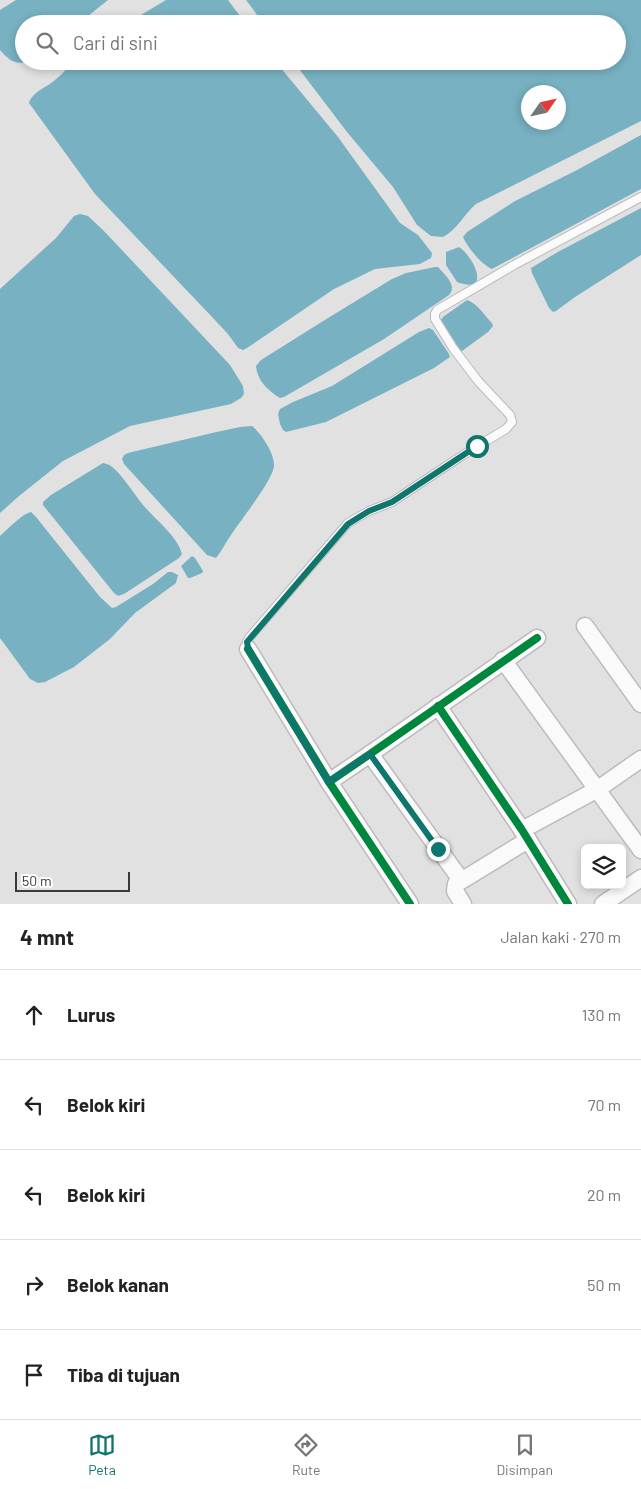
<!DOCTYPE html>
<html lang="id">
<meta charset="utf-8">
<style>
:root{--surface:#fff;--page:#f6f6f6;--text:#222;--muted:#767676;--line:#e0e0e0;--accent:#0f766e}
body{margin:0;font-family:Barlow,sans-serif;background:var(--page);color:var(--text)}
.controls{position:absolute;right:15px;bottom:15px;display:grid;overflow:hidden;border-radius:8px;box-shadow:0 2px 8px #0003}
.controls button{width:45px;height:45px;display:grid;place-items:center;padding:0;border:0;border-bottom:1px solid var(--line);background:var(--surface);color:var(--text);font:25px sans-serif}
.compass{position:absolute;left:521px;top:85px;width:45px;height:45px;border-radius:50%;background:var(--surface);box-shadow:0 2px 8px #0003;rotate:56deg}
.scale{position:absolute;left:15px;bottom:12px;width:115px;box-sizing:border-box;padding-left:5px;border:2px solid #3a393a;border-top:0;font-size:14px;line-height:18px;white-space:nowrap;color:#3a393a;-webkit-text-stroke:4px #fff;paint-order:stroke}
.stop{position:absolute;width:15px;height:15px;margin:-11px;border:4px solid #0f766e;border-radius:50%;background:#fff}
.stop.end{background:#0f766e;border-color:#fff;box-shadow:0 1px 5px #0008}
.list{margin:0;padding:0;list-style:none}
h2{display:flex;justify-content:space-between;align-items:center;height:65px;margin:0;padding:0 20px;font-size:21px}
h2 small{font-size:16px;font-weight:400;color:var(--muted)}
.list li{display:grid;grid-template-columns:32px 1fr auto;gap:15px;align-items:center;box-sizing:border-box;height:90px;padding:0 20px;border-top:1px solid var(--line)}
.list b{display:block;font-size:19px;white-space:nowrap}
.list em{font-size:16px;font-style:normal;color:var(--muted)}
.icon{flex:none;width:28px;height:28px;fill:none;stroke:currentColor;stroke-width:2;stroke-linecap:round;stroke-linejoin:round}
.map{position:relative;flex:none;width:641px;height:904px;overflow:hidden}
.search{position:absolute;background:var(--surface);box-shadow:0 2px 8px #0003;left:15px;right:15px;top:15px;height:55px;display:flex;align-items:center;gap:12px;box-sizing:border-box;padding:0 18px;border-radius:28px;color:var(--muted);font-size:19px}
.sheet{height:515px;background:var(--surface)}
nav{display:flex;justify-content:space-around;align-items:center;box-sizing:border-box;height:70px;border-top:1px solid var(--line);background:var(--surface);font-size:14px;color:var(--muted)}
nav a{display:grid;justify-items:center;gap:2px}
nav .on{color:var(--accent)}
.map>svg:first-child{display:block}
.water{fill:#78b1c2;fill-rule:evenodd}
.lines{fill:none;stroke-linecap:round;stroke-linejoin:round}
.lane-casing{stroke:#bcbabc;stroke-width:10}
.street-casing{stroke:#bcbabc;stroke-width:19}
.lane{stroke:#fbfafb;stroke-width:8}
.street{stroke:#fbfafb;stroke-width:16}
.cycleway-casing{stroke:#fff;stroke-width:11}
.cycleway{stroke:#00873e;stroke-width:8}
.route{stroke:#0f766e;stroke-width:6}
</style>
<div class="map">
<svg width="641" height="904" viewBox="0 0 641 904">
<rect width="100%" height="100%" fill="#e2e1e2"/>
<!-- water -->
<g class="water">
<path d="M16,0h92l-30,24h-54v37h5c-14,5 -20,-1 -29,-11v-40z"/>
<polygon points="166,0 228,0 246,24 126,24"/>
<path d="M246,0h395v121l-165,83c-13,11 -18,25 -33,33l-12,-1 -14,-11 -24,-38 -46,-55 -54,-71h324v-37h-353zM528,92h30v30h-30z"/>
<path d="M73,61h202l63,76 62,86 18,12 14,18 -1,5 -11,6 -45,5 -41,20 -87,59 -4,2 -5,-2 -10,-14 -15,-16 -118,-124 -66,-91c4,-12 19,-16 27,-24 7,-5 11,-11 17,-18z"/>
<path d="M641,135v54l-149,80c-10,-4 -25,-22 -29,-32l4,-5 48,-31 62,-31z"/>
<polygon points="641,208 641,255 575,297 556,311 553,312 549,308 532,273 531,268 556,253"/>
<polygon points="80,214 88,216 103,230 230,365 243,386 244,394 241,398 231,404 130,426 63,461 19,496 0,513 0,289 56,238 74,216"/>
<path d="M459,247c15,10 33,48 -2,35l-11,-17v-13z"/>
<path d="M435,267h3c7,8 20,19 11,28l-65,44 -100,58 -4,1c-13,-8 -23,-18 -24,-32l5,-6 67,-42 64,-39 14,-6z"/>
<path d="M467,300c10,3 18,16 25,23l1,3 -5,6 -26,19h-3l-18,-31 2,-3z"/>
<polygon points="429,328 433,330 449,354 450,357 434,368 326,422 286,432 283,430 280,424 278,414 280,409 293,402 332,386 419,332"/>
<path d="M252,426c9,7 23,28 22,40 -1,14 -34,55 -43,69 -6,8 -9,16 -15,23l-9,-3 -83,-91 -2,-5 2,-4 4,-2 84,-20 28,-6z"/>
<path d="M103,463c3,1 5,1 8,3 12,9 22,27 32,39 12,14 35,32 39,49l-3,4 -55,36 -6,2 -4,-3 -71,-88v-3l8,-7z"/>
<path d="M31,512l5,5 64,80 12,11 4,-1 37,-23 15,-12h4l6,3 -2,8 -41,30 -25,26 -36,28 -29,15 -7,1 -8,-4 -30,-41v-102c8,-7 22,-22 31,-24z"/>
<polygon points="192,556 195,558 203,571 202,573 190,578 188,578 181,566"/>
</g>
<g class="lines">
<defs>
<polyline id="lane" points="248,649 247,642 249,638 348,523 369,511 392,502 463,455 506,429 512,422 510,415 478,381 453,348 435,319 435,314 437,310 514,265 641,197"/>
<g id="street">
<polyline points="585,626 641,704"/>
<polyline points="248,649 329,782 410,904"/>
<polyline points="503,660 641,850"/>
<polyline points="438,706 522,830 568,904"/>
<polyline points="370,754 461,880"/>
<polyline points="329,782 370,754 537,638"/>
<polyline points="522,830 598,789 641,759"/>
<polyline points="463,904 455,891 456,884 528,840"/>
<polyline points="603,904 641,878"/>
</g>
</defs>
<!-- lane casing -->
<use href="#lane" class="lane-casing"/>
<!-- street casing -->
<use href="#street" class="street-casing"/>
<!-- lane -->
<use href="#lane" class="lane"/>
<!-- street -->
<use href="#street" class="street"/>
<defs>
<g id="cycleway">
<polyline points="248,649 329,782 410,904"/>
<polyline points="438,706 522,830 568,904"/>
<polyline points="329,782 370,754 537,638"/>
</g>
</defs>
<!-- cycleway casing -->
<use href="#cycleway" class="cycleway-casing"/>
<!-- cycleway -->
<use href="#cycleway" class="cycleway"/>
</g>
<g class="lines">
<!-- route -->
<polyline class="route" points="438,849 370,754 328,782 248,648 247,642 348,524 369,511 392,502 477,446"/>
</g>
</svg>
<div class="controls">
<button><svg class="icon" aria-label="layers" viewBox="0 0 24 24"><path d="M12 4l9 5-9 5-9-5zM3 14l9 5 9-5"/></svg></button>
</div>
<svg class="compass" viewBox="-18 -18 36 36"><path d="M0-13l5 13h-10z" fill="#e53935"/><path d="M0 13l5-13h-10z" fill="#767676"/></svg>
<div class="scale">50 m</div>
<div class="stop" style="left:477px;top:446px"></div>
<div class="stop end" style="left:438px;top:849px"></div>
<div class="search"><svg class="icon" aria-label="search" viewBox="0 0 24 24"><circle cx="10" cy="10" r="6"/><path d="M15 15l6 6"/></svg>Cari di sini</div>
</div>
<section class="sheet">
<h2>4 mnt<small>Jalan kaki · 270 m</small></h2>
<ul class="list">
<li><svg class="icon" aria-label="ahead" viewBox="0 0 24 24"><path d="M12 20V5M6 11l6-6 6 6"/></svg><div><b>Lurus</b></div><em>130 m</em></li>
<li><svg class="icon" aria-label="left" viewBox="0 0 24 24"><path d="M17 20v-9H6M10 6l-5 5 5 5"/></svg><div><b>Belok kiri</b></div><em>70 m</em></li>
<li><svg class="icon" aria-label="left" viewBox="0 0 24 24"><path d="M17 20v-9H6M10 6l-5 5 5 5"/></svg><div><b>Belok kiri</b></div><em>20 m</em></li>
<li><svg class="icon" aria-label="right" viewBox="0 0 24 24"><path d="M7 20v-9h11M14 6l5 5-5 5"/></svg><div><b>Belok kanan</b></div><em>50 m</em></li>
<li><svg class="icon" aria-label="arrive" viewBox="0 0 24 24"><path d="M6 21V4h12l-3 4 3 4H6"/></svg><div><b>Tiba di tujuan</b></div></li>
</ul>
</section>
<nav>
<a class="on"><svg class="icon" aria-label="map" viewBox="0 0 24 24"><path d="M3 6l6-2 6 2 6-2v14l-6 2-6-2-6 2zM9 4v14M15 6v14"/></svg>Peta</a>
<a><svg class="icon" aria-label="directions" viewBox="0 0 24 24"><path d="M12 3l9 9-9 9-9-9zM9 14v-3h6M13 9l2 2-2 2"/></svg>Rute</a>
<a><svg class="icon" aria-label="saved" viewBox="0 0 24 24"><path d="M7 4h10v16l-5-4-5 4z"/></svg>Disimpan</a>
</nav>
